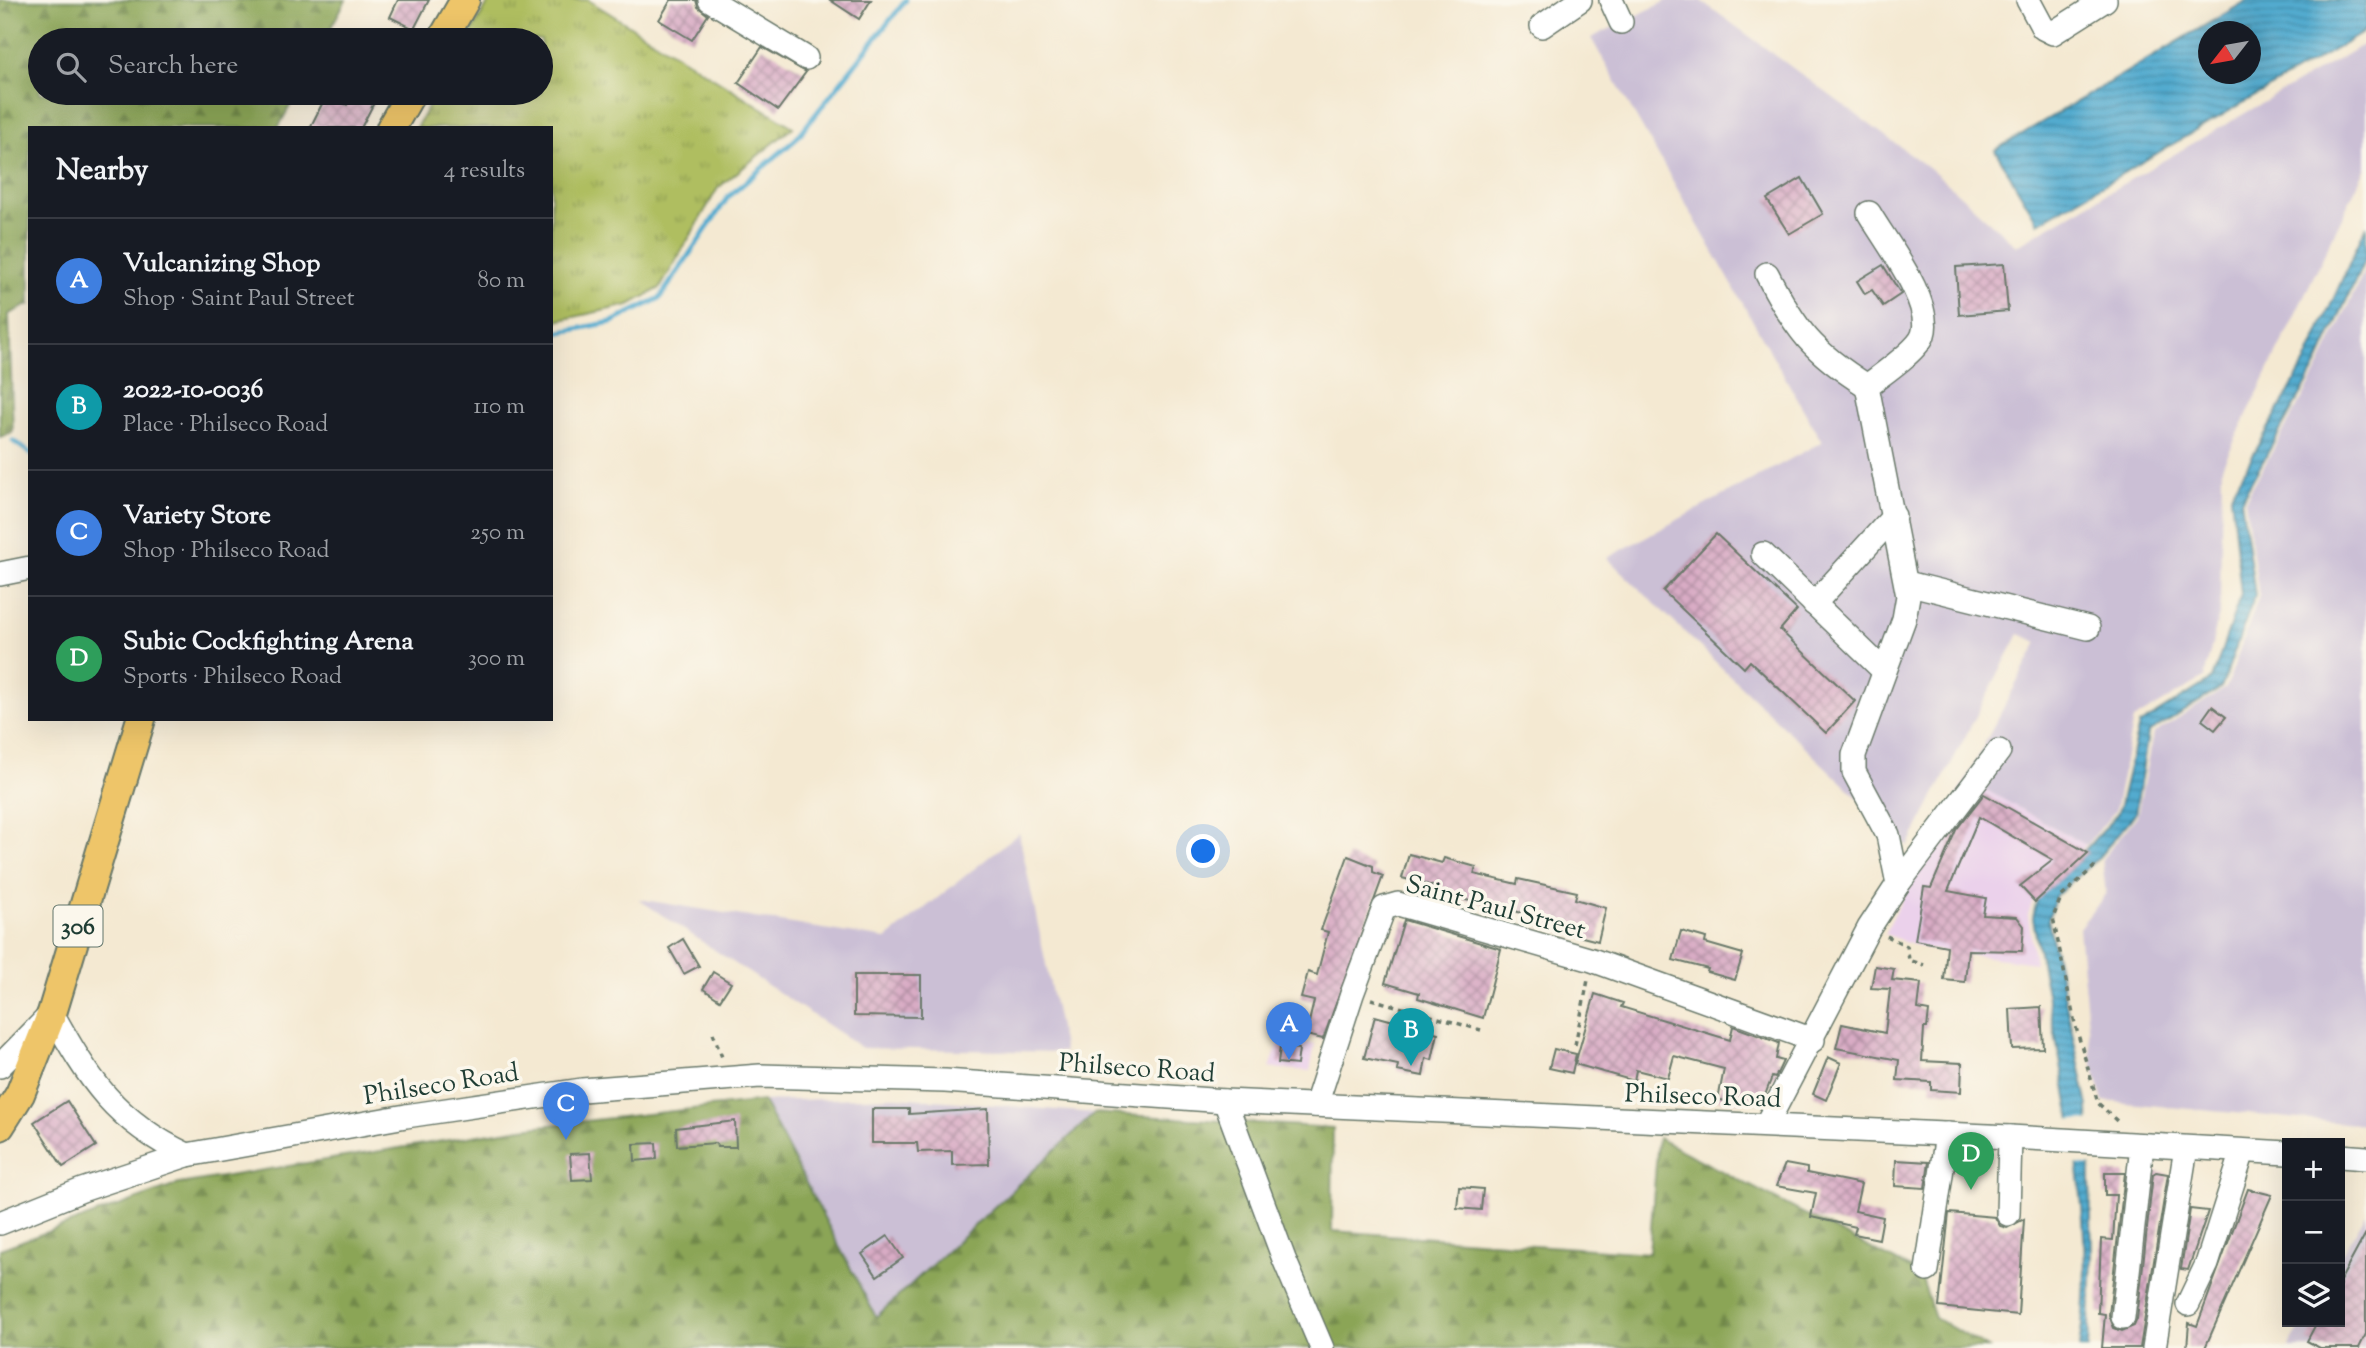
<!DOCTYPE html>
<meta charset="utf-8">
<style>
:root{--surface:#171b24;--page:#242831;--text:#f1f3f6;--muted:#9ea1a6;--line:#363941;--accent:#0b8043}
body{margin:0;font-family:"Sorts Mill Goudy",serif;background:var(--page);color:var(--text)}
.controls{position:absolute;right:21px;bottom:21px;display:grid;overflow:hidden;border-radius:0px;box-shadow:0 7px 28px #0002}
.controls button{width:63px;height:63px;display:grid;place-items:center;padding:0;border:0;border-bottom:2px solid var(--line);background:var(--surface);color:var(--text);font:35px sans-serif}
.compass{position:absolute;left:2198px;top:21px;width:63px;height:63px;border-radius:50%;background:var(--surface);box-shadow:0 7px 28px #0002;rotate:239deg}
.you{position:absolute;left:1204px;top:852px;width:24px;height:24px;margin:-18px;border:5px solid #fff;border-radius:50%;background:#1a73e8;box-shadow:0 0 0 10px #1a73e833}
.badge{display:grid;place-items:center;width:46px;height:46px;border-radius:50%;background:var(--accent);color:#fff;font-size:23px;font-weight:700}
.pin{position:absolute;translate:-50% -58px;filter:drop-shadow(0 2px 4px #0008)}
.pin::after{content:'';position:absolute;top:37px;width:24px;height:21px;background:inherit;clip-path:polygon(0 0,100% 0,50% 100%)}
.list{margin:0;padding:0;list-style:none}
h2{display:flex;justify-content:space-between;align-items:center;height:91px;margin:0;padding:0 28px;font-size:30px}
h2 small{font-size:23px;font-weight:400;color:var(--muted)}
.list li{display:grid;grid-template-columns:46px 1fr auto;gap:21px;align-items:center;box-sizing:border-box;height:126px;padding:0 28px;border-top:2px solid var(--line)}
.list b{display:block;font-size:26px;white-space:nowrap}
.list p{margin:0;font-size:23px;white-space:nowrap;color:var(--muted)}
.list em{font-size:23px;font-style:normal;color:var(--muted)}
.icon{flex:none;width:38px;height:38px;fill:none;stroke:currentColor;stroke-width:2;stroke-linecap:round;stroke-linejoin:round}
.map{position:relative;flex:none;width:2366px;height:1348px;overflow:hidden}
.search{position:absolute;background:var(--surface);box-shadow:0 7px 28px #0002;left:28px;top:28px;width:525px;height:77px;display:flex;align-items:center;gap:18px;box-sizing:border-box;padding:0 24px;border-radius:38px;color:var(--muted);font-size:26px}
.panel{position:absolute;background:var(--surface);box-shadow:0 7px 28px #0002;left:28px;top:126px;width:525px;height:595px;border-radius:0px}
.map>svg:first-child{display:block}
.built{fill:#ebd1eb}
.industrial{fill:#cbbfd5}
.grass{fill:url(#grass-tufts);stroke:#677e4a;stroke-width:2}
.forest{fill:url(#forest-firs);stroke:#557146;stroke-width:2}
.water{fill:url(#water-rules);stroke:#387482;stroke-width:2;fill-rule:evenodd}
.pier{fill:#f4e9d2}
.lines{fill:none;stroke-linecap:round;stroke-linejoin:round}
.stream{stroke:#52abcf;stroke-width:5}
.building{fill:url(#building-cross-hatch)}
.minor-casing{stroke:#6a796b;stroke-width:26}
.major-casing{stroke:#6a796b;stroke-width:32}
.path{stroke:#6a796b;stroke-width:3.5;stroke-dasharray:5 5;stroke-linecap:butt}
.minor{stroke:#fff;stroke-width:23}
.major{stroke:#eec569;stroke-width:28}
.labels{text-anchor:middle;stroke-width:7;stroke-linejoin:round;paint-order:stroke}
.shield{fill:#fbf7ec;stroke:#61756b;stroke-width:2}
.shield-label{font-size:24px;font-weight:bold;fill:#1f3d34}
.street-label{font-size:26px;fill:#1f3d34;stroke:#fbf7ec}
</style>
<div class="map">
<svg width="2366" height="1348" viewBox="0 0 2366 1348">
<defs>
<pattern id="grass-tufts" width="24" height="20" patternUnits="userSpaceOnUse" patternTransform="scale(1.75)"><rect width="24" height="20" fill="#afbe61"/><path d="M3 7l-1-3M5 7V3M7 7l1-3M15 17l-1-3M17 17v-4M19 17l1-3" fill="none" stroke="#8e9c51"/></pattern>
<pattern id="forest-firs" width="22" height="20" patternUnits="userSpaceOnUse" patternTransform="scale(1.75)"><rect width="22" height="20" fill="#8ba557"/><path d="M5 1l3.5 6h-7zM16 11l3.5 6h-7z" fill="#718849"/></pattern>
<pattern id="water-rules" width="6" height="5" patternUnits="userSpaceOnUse" patternTransform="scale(1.75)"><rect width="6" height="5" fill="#52abcf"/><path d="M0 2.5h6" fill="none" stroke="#438ca9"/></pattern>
<pattern id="building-cross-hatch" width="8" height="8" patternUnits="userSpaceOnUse" patternTransform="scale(1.75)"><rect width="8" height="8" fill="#d9acc5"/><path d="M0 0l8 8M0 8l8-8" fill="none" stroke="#af8da1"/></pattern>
</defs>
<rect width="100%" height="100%" fill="#fbf7ec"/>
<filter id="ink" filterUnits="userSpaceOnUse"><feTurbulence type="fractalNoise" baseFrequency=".0143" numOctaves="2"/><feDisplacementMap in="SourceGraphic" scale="14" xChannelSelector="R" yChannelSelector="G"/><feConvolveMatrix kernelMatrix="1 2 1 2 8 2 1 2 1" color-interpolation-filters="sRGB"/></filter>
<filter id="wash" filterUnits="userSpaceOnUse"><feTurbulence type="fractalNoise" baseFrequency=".00686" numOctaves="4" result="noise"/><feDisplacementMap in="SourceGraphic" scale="28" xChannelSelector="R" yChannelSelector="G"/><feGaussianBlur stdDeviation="1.57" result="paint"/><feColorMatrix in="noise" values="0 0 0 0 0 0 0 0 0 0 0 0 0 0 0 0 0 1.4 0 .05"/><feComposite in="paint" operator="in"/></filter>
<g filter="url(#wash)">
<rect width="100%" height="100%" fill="#f4e9d2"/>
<!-- built -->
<g class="built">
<polygon points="1966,779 2086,845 2036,892 2028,915 2035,963 1927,949 1884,934"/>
<polygon points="1280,1039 1315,1044 1310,1071 1270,1068"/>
</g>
<!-- industrial -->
<g class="industrial">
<polygon points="1668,0 1700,0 1937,174 2016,246 2366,43 2366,167 2222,467 2220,610 2204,678 2133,720 2115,811 2086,845 1966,779 2038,642 2019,634 1908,846 1607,558 1822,442 1591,38"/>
<polygon points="2366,267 2366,1125 2103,1101 2091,1057 2079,928 2106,894 2102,859 2137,816 2153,734 2226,688 2259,596 2245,500 2318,370"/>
<polygon points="1019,833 1064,1052 862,1048 638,899 886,939"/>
<polygon points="895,1097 1095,1113 876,1317 763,1101"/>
<polygon points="2366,1214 2366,1348 2288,1348 2304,1322 2340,1322 2340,1259"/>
</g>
<!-- grass -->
<polygon class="grass" points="490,0 588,0 793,127 718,188 660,288 629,305 551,322 551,128 416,128 436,93 541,93 541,40 467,40"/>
<!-- forest -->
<g class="forest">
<polygon points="0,0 346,0 324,40 40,40 40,93 297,93 278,128 30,128 30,304 9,314 13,432 0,437"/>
<polygon points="763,1101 876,1317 1095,1113 1333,1128 1332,1231 1649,1253 1658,1138 1920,1274 1935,1318 1988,1348 0,1348 0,1249 179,1184 522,1128"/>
</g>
<!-- water -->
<g class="water">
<path d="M2248,0h118v31l-328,192 -43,-73zM2208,32h42v42h-42z"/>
<path d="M2366,226v31l-15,33 -36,79 -74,131 14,95 -34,93 -73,45 -13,81 -37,44 -42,37 -8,24 40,187 4,150 -4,92h-9c22,-139 -23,-293 -46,-430l6,-29 46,-39 33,-37 21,-88 73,-46 29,-85 -10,-99 74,-132z"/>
</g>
<!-- pier -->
<polygon class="pier" points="2066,1119 2092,1121 2094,1166 2073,1164"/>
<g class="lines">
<!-- stream -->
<g class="stream">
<polyline points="551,334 612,322 660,298 728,197 796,139 906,0"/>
<polyline points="13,441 30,453"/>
</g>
</g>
<g id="blocks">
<!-- building -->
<g class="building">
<polygon points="398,0 429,0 414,29 390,17"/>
<polygon points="671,0 696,0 698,7 708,15 692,40 659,20"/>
<polygon points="830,0 871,0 859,19"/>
<polygon points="762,47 806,72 778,110 738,83"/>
<polygon points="354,93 379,93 361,128 310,128 327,94 347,105"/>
<polygon points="1802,178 1823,214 1789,234 1767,199"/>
<polygon points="2004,264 2008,311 1959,315 1956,267"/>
<polygon points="1883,265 1901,294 1883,306 1872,290 1865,294 1857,281"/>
<polygon points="1716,534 1797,610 1780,630 1855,701 1826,733 1750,661 1744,668 1663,591"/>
<polygon points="2212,706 2226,717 2215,730 2202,720"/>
<polygon points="1984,794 2088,853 2035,902 2020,886 2053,860 1979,817 1948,891 1986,898 1983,915 2017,917 2024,926 2022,951 1968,950 1965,982 1944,980 1947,946 1915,940 1924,887 1931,888 1956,830"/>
<polygon points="1409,854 1442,863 1444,858 1476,867 1474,874 1517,884 1518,879 1577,892 1575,899 1606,908 1598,941 1539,926 1540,918 1511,910 1434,893 1436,887 1402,878"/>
<polygon points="1348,856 1373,866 1373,872 1383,876 1323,1039 1306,1035 1314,1001 1301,998 1308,972 1317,975 1328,932 1321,930"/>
<polygon points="1404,920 1501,949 1483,1018 1418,998 1419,993 1385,983"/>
<polygon points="1681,931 1706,938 1705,943 1743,954 1735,980 1707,972 1708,969 1673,960"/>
<polygon points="683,939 699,966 684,974 669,948"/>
<polygon points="1875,966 1894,969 1892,980 1921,983 1918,1009 1929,1011 1927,1028 1924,1028 1922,1061 1962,1063 1961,1092 1931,1090 1931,1082 1897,1080 1899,1060 1836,1048 1842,1024 1885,1033 1890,989 1871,988"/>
<polygon points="713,972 731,983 720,1000 703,989"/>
<polygon points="854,975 921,975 921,1017 854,1016"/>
<polygon points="1595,994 1623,1003 1621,1007 1730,1040 1733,1026 1779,1043 1776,1059 1783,1061 1775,1078 1772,1077 1762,1103 1718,1100 1724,1069 1674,1056 1668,1078 1636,1070 1634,1081 1575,1064"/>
<polygon points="2041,1007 2043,1048 2012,1049 2010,1009"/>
<polygon points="1375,1016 1438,1033 1432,1060 1426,1058 1423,1076 1397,1071 1398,1065 1364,1058"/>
<polygon points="1280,1046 1299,1049 1297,1065 1278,1063"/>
<polygon points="1554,1049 1576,1054 1572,1073 1549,1068"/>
<polygon points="1828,1057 1841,1063 1826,1100 1813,1094"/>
<polygon points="67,1101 96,1146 63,1167 34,1122"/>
<polygon points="872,1109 909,1109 909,1114 988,1109 989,1164 952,1165 952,1151 918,1152 917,1143 872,1143"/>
<polygon points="735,1121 736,1147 717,1147 716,1143 677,1146 676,1128"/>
<polygon points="656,1143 657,1159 635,1161 634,1144"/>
<polygon points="590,1153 592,1179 572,1180 570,1154"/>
<polygon points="1896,1160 1929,1162 1925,1188 1895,1186"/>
<polygon points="1785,1164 1807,1168 1807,1173 1861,1184 1855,1211 1883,1217 1879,1239 1854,1234 1856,1227 1811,1217 1816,1193 1776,1186"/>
<polygon points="2156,1172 2168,1174 2140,1348 2102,1348 2105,1314 2098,1313 2101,1239 2113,1240 2116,1195 2105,1195 2105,1173 2125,1173 2109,1315 2114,1328 2122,1331 2134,1326 2137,1319 2153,1174"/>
<polygon points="1459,1187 1483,1189 1481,1210 1457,1208"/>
<polygon points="2248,1189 2272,1195 2205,1348 2187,1348 2189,1323 2197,1326"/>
<polygon points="2190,1209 2208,1211 2188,1270 2181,1269"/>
<polygon points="1949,1213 1995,1217 2000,1226 2007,1228 2024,1219 2018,1315 1939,1307"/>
<polygon points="2366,1233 2366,1334 2359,1348 2320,1348 2307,1341 2317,1322 2340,1322 2340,1281"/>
<polygon points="888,1236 903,1258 877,1276 862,1254"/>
</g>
</g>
</g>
<g filter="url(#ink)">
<use href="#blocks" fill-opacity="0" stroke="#6a796b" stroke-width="2"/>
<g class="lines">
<defs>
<g id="minor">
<polyline points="710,0 806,58"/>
<polyline points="1611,0 1621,22"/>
<polyline points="2028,0 2043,28 2053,33 2105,0"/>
<polyline points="1542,26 1580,0"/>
<path d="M1869,213c16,28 65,90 54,122 -5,15 -42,40 -56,51l41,210 -4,23 -50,136v17l34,63 10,49"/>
<path d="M1767,274c29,57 46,78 100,112"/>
<polyline points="1763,554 1884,671"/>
<polyline points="0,574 30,568"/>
<polyline points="1907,583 2088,628"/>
<polyline points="1814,604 1894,516"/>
<path d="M0,1066l52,-53c37,67 63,108 135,142"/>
<polyline points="1225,1101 1284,1259 1322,1348"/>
<polyline points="1316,1105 1352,994 1384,908 1398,904 1592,960 1813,1040"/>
<polyline points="1766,1125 1869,928 1898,884 1999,751"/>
<polyline points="2340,1156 2366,1158"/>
<polyline points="2008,1214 2010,1137"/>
<polyline points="0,1223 82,1190 187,1155 406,1116 582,1090 760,1076 945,1081 1225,1101 2010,1137 2287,1153"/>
<polyline points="1927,1270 1947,1134"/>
<polyline points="2188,1304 2207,1264 2243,1151"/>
<polyline points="2123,1317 2142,1145"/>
<polyline points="2154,1348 2186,1148"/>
</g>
<g id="major">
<polyline points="442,40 465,0"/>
<polyline points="391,128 411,93"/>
<polyline points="0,1126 20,1094 52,1013 141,719"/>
</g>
</defs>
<!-- minor casing -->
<use href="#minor" class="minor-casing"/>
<!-- major casing -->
<use href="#major" class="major-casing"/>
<!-- path -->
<g class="path">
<polyline points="2095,866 2061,897 2053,918 2075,1024 2098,1103 2118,1122"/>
<polyline points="1887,936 1907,946 1909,960 1924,965"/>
<polyline points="1371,999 1481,1030"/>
<polyline points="713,1033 723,1060"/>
<polyline points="1575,1045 1588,980"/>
</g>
<!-- minor -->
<use href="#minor" class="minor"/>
<!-- major -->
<use href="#major" class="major"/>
</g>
</g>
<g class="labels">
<!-- shield labels -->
<rect class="shield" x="53.5" y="905.5" width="49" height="41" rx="5"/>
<g class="shield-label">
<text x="78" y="934">306</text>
</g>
<!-- street labels -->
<g class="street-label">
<text transform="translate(1496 906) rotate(15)" y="9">Saint Paul Street</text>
<text transform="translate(1137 1067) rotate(4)" y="9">Philseco Road</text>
<text transform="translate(441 1083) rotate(-9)" y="9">Philseco Road</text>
<text transform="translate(1703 1095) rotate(2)" y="9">Philseco Road</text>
</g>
</g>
</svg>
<div class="controls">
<button>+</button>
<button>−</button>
<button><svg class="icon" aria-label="layers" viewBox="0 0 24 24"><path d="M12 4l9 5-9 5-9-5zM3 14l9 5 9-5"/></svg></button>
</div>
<svg class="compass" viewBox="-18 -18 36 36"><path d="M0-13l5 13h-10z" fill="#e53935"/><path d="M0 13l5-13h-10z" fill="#9ea1a6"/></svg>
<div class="you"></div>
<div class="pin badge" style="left:1289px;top:1060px;background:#3f7fe0">A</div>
<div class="pin badge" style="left:1411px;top:1066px;background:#0f9aa8">B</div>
<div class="pin badge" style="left:566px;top:1140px;background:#3f7fe0">C</div>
<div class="pin badge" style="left:1971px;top:1190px;background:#2e9e5b">D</div>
<div class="search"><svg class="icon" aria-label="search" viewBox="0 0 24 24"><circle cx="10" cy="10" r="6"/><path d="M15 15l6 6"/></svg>Search here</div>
<section class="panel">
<h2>Nearby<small>4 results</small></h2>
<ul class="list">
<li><span class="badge" style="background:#3f7fe0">A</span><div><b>Vulcanizing Shop</b><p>Shop · Saint Paul Street</p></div><em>80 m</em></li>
<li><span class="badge" style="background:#0f9aa8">B</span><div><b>2022-10-0036</b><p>Place · Philseco Road</p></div><em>110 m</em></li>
<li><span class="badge" style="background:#3f7fe0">C</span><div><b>Variety Store</b><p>Shop · Philseco Road</p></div><em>250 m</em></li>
<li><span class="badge" style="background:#2e9e5b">D</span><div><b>Subic Cockfighting Arena</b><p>Sports · Philseco Road</p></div><em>300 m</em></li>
</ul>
</section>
</div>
